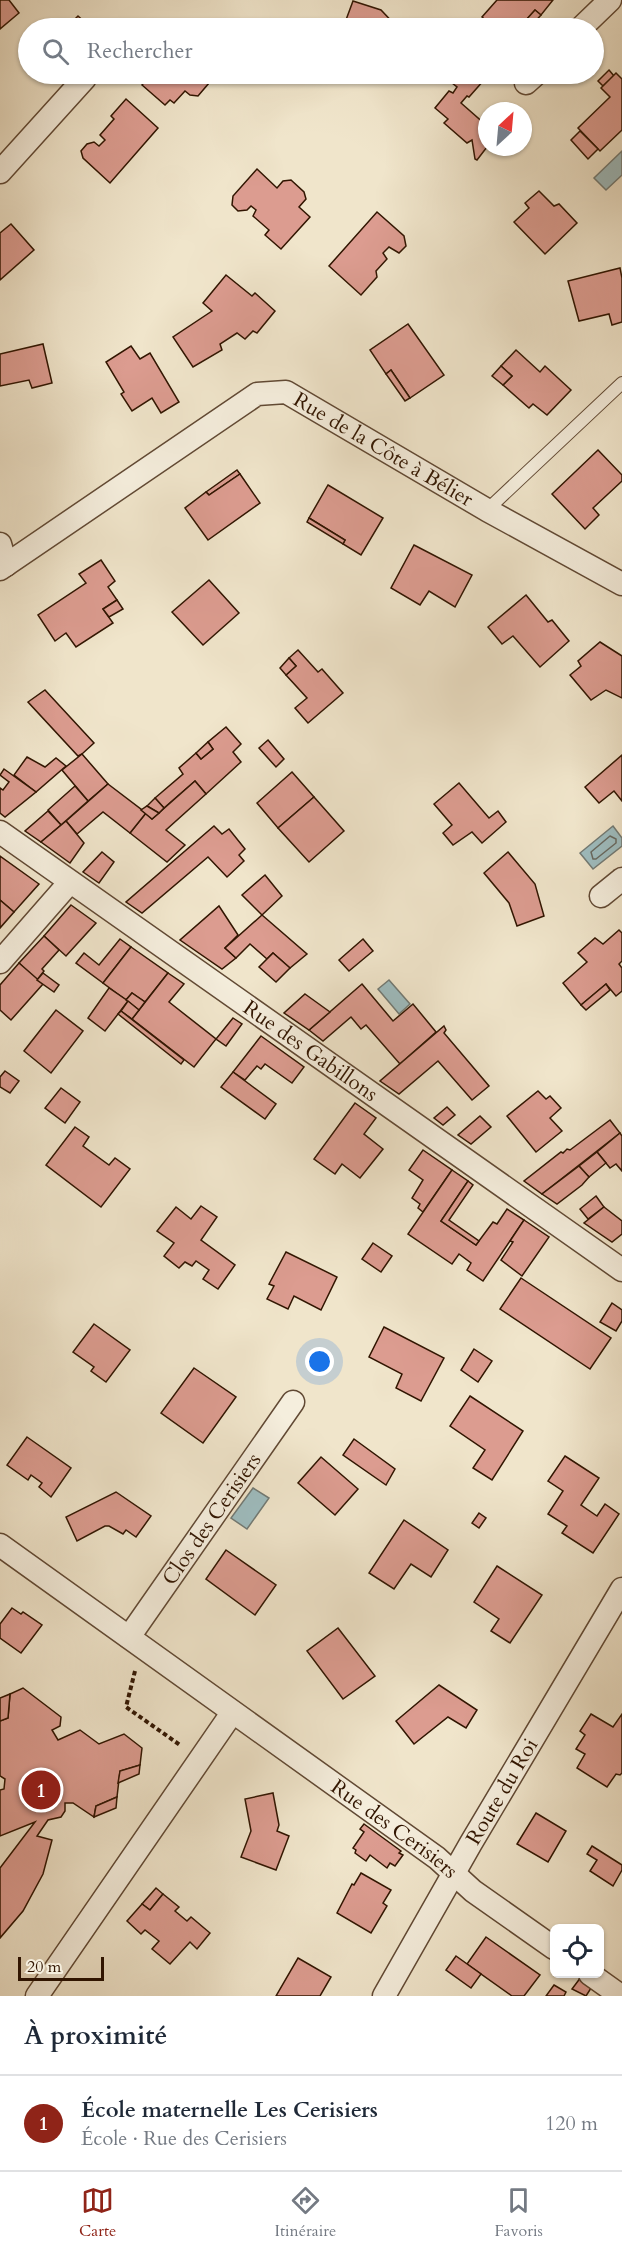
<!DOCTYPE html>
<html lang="fr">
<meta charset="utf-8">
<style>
:root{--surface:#fff;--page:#f2f2f3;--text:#1f2937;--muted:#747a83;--line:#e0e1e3;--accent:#8f2418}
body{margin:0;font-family:Cardo,serif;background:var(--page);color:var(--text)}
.controls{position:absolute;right:18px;bottom:18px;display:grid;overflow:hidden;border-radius:9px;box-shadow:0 2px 4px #0004}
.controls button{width:54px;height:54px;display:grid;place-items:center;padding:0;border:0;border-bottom:2px solid var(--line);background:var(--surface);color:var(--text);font:30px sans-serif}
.compass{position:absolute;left:478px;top:102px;width:54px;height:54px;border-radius:50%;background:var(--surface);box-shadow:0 2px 4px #0004;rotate:26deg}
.scale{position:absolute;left:18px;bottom:15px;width:86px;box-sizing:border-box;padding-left:6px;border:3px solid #311501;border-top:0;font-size:16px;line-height:21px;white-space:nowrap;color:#311501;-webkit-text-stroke:4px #f5eedd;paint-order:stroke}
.you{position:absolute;left:320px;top:1362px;width:21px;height:21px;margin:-15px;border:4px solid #fff;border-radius:50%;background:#1a73e8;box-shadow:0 0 0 9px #1a73e833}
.badge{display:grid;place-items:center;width:39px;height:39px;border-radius:50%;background:var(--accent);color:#fff;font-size:20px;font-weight:700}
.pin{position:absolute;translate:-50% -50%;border:3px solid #fff;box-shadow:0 2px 6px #0006}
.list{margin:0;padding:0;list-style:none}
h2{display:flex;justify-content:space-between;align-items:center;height:78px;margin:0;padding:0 24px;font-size:26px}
h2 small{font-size:20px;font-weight:400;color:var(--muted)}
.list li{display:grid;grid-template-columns:39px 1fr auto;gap:18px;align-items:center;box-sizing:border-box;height:96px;padding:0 24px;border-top:2px solid var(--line)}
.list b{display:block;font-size:22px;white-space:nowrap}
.list p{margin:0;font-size:20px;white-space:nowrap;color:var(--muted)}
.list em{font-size:20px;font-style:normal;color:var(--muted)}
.icon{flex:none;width:33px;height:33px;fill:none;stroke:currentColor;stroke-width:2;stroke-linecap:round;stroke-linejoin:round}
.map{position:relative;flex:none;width:622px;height:1996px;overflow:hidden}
.search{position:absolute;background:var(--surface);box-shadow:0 2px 4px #0004;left:18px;right:18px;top:18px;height:66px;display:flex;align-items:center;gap:15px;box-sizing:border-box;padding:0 21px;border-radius:33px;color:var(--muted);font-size:22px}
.sheet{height:174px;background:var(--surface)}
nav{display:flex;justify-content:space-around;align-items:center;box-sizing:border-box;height:84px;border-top:2px solid var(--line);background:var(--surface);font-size:16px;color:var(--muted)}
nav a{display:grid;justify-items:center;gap:3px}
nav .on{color:var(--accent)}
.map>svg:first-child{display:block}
.water{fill:#9ebdc0;stroke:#727a74;stroke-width:1.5}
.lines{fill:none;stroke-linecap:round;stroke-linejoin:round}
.shore{stroke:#686960;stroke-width:1.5}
.building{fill:#dc9c90;stroke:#311501;stroke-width:1.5}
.service-casing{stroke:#614934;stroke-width:14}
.minor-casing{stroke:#614934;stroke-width:25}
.path{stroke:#311501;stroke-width:4;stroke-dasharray:4.5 3;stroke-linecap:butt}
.service{stroke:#f5eedd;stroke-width:12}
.minor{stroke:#f5eedd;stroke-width:22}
.labels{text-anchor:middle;stroke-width:4.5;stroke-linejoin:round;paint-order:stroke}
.street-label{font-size:21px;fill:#311501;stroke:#f5eedd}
</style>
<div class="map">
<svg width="622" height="1996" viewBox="0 0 622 1996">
<rect width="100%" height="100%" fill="#f0e5cb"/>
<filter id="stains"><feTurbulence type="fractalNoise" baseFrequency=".00333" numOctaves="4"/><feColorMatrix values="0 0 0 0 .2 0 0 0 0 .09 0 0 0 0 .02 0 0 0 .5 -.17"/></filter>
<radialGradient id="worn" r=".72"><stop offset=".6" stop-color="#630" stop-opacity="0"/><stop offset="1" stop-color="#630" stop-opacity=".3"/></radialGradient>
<!-- water -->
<g class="water">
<polygon points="622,151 622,175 606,190 594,178"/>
<polygon points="613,826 622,838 622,846 593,869 580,853"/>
<polygon points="389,980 410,1004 399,1014 378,989"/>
<polygon points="253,1488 269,1498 247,1529 231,1518"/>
</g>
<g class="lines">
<!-- shore -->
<polygon class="shore" points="610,836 616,839 616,843 596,859 593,859 591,852"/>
</g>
<!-- building -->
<g class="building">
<polygon points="0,0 9,0 19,13 0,29"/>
<polygon points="497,0 553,0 541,15 535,10 519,28 495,28 482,17"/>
<polygon points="353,1 381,10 398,28 343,28"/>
<polygon points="535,10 541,15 532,25 526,20"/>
<polygon points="78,16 88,25 84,28 66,28"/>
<polygon points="609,70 614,76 603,86 598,81"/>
<polygon points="616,73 622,79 622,130 600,151 578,128 610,97 601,88"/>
<polygon points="151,74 205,74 209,83 198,96 190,95 185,91 174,103 170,100 165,105 142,85"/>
<polygon points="461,74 477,74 484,80 469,97 467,96 461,103 485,124 487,121 487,147 477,160 475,159 472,140 467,143 444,123 448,119 435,108 449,91 453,93 457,87 452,83"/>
<polygon points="126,99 158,128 110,183 83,158 81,151 87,144 94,142 99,146 105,140 100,135 114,119 111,116"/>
<polygon points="580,131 598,149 588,159 571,140"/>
<polygon points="257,169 277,188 283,181 291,180 304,192 306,199 299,207 310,217 281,249 265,235 269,230 253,216 256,210 251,206 247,210 238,211 232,205 233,196"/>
<polygon points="539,191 554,206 559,204 577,223 545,254 514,222 529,208 525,203"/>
<polygon points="377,212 404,236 406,246 399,253 389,247 383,253 387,259 376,271 377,277 361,295 329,266"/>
<polygon points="11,224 34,250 0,280 0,233"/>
<polygon points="620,268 622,278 622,322 612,325 609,314 579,321 568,281"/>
<polygon points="226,275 252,296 255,293 275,311 257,333 253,331 245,339 237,333 220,344 222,350 193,367 173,337 212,311 203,303"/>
<polygon points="408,324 444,375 410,398 391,370 386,374 370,350"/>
<polygon points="43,344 52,383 32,388 29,380 0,386 0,354"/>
<polygon points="131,346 140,359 150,353 179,402 161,413 152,398 132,411 121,394 124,392 106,362"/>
<polygon points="516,350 540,372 545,366 571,390 547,415 533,404 529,408 503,385 512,376 501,366"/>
<polygon points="501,366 512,376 503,385 492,376"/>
<polygon points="391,370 410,398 405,401 386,374"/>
<polygon points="598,450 622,475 622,481 593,508 599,515 585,529 552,494"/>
<polygon points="237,470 240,474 209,495 206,492"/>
<polygon points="240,474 260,503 208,540 185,508 206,492 209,495"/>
<polygon points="328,485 383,518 361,555 343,544 345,540 309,518"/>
<polygon points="309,518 345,540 343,544 307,522"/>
<polygon points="414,545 472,575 455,607 429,591 420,605 391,588"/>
<polygon points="101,560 115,581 108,587 117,600 103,609 113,623 76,647 66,633 55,641 38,615 86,583 79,574"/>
<polygon points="209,580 239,613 203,645 172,612"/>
<polygon points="526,595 548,622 552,620 569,641 540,667 513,636 502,644 488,627"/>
<polygon points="117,600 123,609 109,617 103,609"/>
<polygon points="600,642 622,656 622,698 606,690 591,700 570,675 581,666 578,661"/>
<polygon points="298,650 318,672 322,669 343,693 308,723 295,708 307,698 286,675 296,666 289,658"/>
<polygon points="289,658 296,666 286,675 280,668"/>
<polygon points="45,690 94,743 82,754 78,756 28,702"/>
<polygon points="226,727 241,744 233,752 241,762 206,794 195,781 164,808 155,798 183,774 179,768 196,753 201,759 213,749 208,742"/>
<polygon points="268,740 284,759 276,767 259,748"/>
<polygon points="208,742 213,749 201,759 196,753"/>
<polygon points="82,754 108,784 88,801 62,770"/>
<polygon points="622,755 622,801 614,791 599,803 585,787"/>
<polygon points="27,757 45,767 56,758 66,766 36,792 14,775"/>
<polygon points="4,769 36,792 5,817 0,813 0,788 3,790 9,782 0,775"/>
<polygon points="292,772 314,797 278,828 257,803"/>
<polygon points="195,781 206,794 166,830 185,845 167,862 130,833 146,813 152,819"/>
<polygon points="459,783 489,818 498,811 506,822 482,843 472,832 453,845 443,833 452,825 434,804"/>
<polygon points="108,784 146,813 130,833 103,812 77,834 66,821"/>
<polygon points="75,786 88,801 61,825 48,810"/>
<polygon points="314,797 344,831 309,862 278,828"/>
<polygon points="155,798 164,808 159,813 147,806"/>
<polygon points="147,806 159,813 152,819 141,810"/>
<polygon points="48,811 61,825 41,842 25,831"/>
<polygon points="66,821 84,843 70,863 41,842"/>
<polygon points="214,826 222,834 229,829 245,849 239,855 244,861 227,877 208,857 142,913 126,902"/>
<polygon points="102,852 114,862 99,883 83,872"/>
<polygon points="508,852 535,884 544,916 517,926 509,903 484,873"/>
<polygon points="0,856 39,884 14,912 0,900"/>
<polygon points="265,875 282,896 262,915 242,895"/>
<polygon points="0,900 14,912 0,928"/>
<polygon points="71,905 96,923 66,956 44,936"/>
<polygon points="219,906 238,935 225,948 236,958 222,969 180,940"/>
<polygon points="262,915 307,954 290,968 273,953 267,959 250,944 236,958 225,948"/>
<polygon points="619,930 622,933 622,961 619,964 622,968 622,991 616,996 606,984 581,1005 563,983 587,962 578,953 595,938 603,944"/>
<polygon points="44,936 59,950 42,969 44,971 37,980 19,963"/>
<polygon points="120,939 131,947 103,983 76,963 84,953 99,965"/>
<polygon points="363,939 373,951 349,971 339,960"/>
<polygon points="131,947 168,973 145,1002 132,993 126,1000 103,983"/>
<polygon points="273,953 290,968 276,982 259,967"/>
<polygon points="19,963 43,984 11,1020 0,1010 0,985"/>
<polygon points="43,973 59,985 54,992 37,980"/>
<polygon points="168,973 184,984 169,1002 216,1039 194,1067 132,1019"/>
<polygon points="362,984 393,1021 413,1004 436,1032 400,1064 366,1025 361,1029 351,1017 323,1041 309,1030"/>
<polygon points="606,984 610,990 586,1010 581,1005"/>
<polygon points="109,988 128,1001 105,1031 88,1018"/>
<polygon points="132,993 145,1002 139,1010 126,1000"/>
<polygon points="305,994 330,1012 309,1030 284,1013"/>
<polygon points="128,1001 139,1010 132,1019 121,1011"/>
<polygon points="56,1010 83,1031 51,1073 24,1051"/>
<polygon points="121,1011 184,1060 181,1064 118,1014"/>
<polygon points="233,1018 242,1024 226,1046 216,1039"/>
<polygon points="444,1026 446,1030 444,1033 489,1086 472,1100 438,1061 399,1094 380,1081"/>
<polygon points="261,1036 304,1067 292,1083 265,1064 261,1069 257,1066 245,1080 233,1072"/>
<polygon points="5,1071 19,1081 10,1093 0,1087 0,1077"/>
<polygon points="233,1072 276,1104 265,1119 221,1087"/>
<polygon points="61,1088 80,1102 65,1123 45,1108"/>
<polygon points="538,1091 546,1099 550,1096 561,1108 550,1118 562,1131 536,1152 507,1116"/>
<polygon points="355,1103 376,1118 364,1134 383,1149 360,1178 342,1164 335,1174 314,1159"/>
<polygon points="447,1107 455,1115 443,1125 434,1118"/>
<polygon points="480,1116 491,1127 471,1144 458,1135"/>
<polygon points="610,1120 620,1133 542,1194 524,1181 561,1152 563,1153 567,1149 570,1150"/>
<polygon points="75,1127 89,1137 83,1146 109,1165 115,1158 130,1169 101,1207 46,1165"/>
<polygon points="620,1133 622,1136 622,1171 616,1164 610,1168 597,1152"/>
<polygon points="423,1150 452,1170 423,1212 418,1208 420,1204 412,1198 423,1180 409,1170"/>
<polygon points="597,1152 606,1163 589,1177 579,1166"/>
<polygon points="579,1166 589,1177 582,1185 557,1204 542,1194"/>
<polygon points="452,1170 468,1181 441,1221 476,1245 493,1222 497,1224 507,1209 524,1220 483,1281 467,1270 471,1263 459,1254 452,1264 408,1234"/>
<polygon points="468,1181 473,1185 449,1220 479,1241 476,1245 441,1221"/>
<polygon points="596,1196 604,1207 588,1219 580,1209"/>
<polygon points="201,1206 217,1217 201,1240 235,1265 218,1289 203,1279 209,1270 196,1261 192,1266 185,1262 179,1268 164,1256 174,1243 157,1231 176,1207 191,1219"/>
<polygon points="604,1207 622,1221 622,1234 612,1242 584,1223"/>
<polygon points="524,1220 549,1237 522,1276 501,1260 513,1242 510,1241"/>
<polygon points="373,1243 392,1256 381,1272 362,1259"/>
<polygon points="286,1252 337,1277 321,1310 294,1296 288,1309 267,1299 274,1286 269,1284"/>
<polygon points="521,1278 611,1338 590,1369 500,1309"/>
<polygon points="612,1303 622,1310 622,1321 616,1331 600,1322"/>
<polygon points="94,1324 130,1350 106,1382 91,1371 94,1367 73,1352"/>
<polygon points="384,1327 444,1358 421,1401 396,1388 402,1374 369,1357"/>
<polygon points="474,1349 492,1361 478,1382 461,1370"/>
<polygon points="194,1368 236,1397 203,1443 161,1413"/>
<polygon points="470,1396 523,1431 492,1480 473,1468 485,1450 450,1426"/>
<polygon points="27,1437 71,1468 51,1497 39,1487 42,1483 31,1475 28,1480 7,1465"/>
<polygon points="354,1439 395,1469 386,1485 343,1455"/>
<polygon points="565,1456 599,1478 581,1505 597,1516 605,1504 619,1514 593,1553 562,1533 567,1526 548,1514 563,1491 548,1481"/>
<polygon points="321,1457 358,1489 335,1515 298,1483"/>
<polygon points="116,1492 151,1516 136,1537 126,1530 123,1534 109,1526 105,1526 77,1541 66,1517"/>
<polygon points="479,1513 486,1518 479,1528 472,1523"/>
<polygon points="404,1520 448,1550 431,1577 411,1564 394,1589 369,1573"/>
<polygon points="226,1550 276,1585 255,1615 206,1579"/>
<polygon points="497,1566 542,1595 510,1643 491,1631 499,1619 474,1602"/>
<polygon points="12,1608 21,1614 23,1612 42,1625 21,1653 0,1638 0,1624"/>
<polygon points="338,1628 375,1676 343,1699 307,1651"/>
<polygon points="439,1685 477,1710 466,1728 448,1717 414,1744 396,1721"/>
<polygon points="23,1688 61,1717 60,1726 52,1730 58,1740 80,1730 99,1744 124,1734 142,1748 140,1765 120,1771 117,1797 96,1806 94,1817 73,1803 65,1803 65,1811 61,1817 48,1820 37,1836 52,1840 43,1874 23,1911 0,1938 0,1868 35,1822 0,1836 0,1790 4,1789 5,1779 0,1776 0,1721 8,1718 10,1694"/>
<polygon points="10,1694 8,1718 0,1721 0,1698"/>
<polygon points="591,1714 613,1727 622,1714 622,1773 620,1775 616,1774 607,1787 577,1768 585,1754 576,1749 585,1735 580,1731"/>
<polygon points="140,1765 139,1774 118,1783 120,1771"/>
<polygon points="273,1793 279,1825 277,1831 289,1836 276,1870 241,1857 251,1831 245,1799"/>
<polygon points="117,1797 116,1808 94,1817 96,1806"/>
<polygon points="536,1813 566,1831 548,1862 517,1844"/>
<polygon points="364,1824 401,1851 399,1853 403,1855 395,1866 390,1863 387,1868 370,1855 366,1861 355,1853 356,1850 353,1848 364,1832 360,1829"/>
<polygon points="592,1846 622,1865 622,1870 613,1886 590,1871 597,1860 587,1854"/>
<polygon points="361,1873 391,1890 383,1903 387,1906 371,1933 337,1913 352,1884 354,1885"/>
<polygon points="156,1888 163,1894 150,1910 142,1904"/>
<polygon points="163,1894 179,1907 175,1911 187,1921 191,1917 210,1933 197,1949 190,1942 170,1964 152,1949 159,1941 145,1930 141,1934 127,1921 142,1904 150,1910"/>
<polygon points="486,1937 540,1975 524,1996 512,1996 467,1964"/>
<polygon points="456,1956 481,1974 471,1988 446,1970"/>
<polygon points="298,1958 331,1977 320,1996 276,1996"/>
<polygon points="581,1977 593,1985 586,1996 572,1989"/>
<polygon points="554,1985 566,1992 564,1996 546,1996"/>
</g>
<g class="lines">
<defs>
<polyline id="service" points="487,510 622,383"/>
<g id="minor">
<polyline points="581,28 610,0"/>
<polyline points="526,83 536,74"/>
<polyline points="0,172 85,78"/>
<polyline points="0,544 6,565"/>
<path id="s1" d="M0,569l257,-175 29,-2 201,118 135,74"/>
<path id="s2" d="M0,832l622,438"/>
<polyline points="601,896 622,879"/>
<polyline points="0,962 70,882"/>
<path id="s3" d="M0,1545l437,313 36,33 81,57"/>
<path id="s4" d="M129,1637l164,-235"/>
<polyline points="590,1974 621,1996"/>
<polyline points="37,1996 232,1713"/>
<path id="s5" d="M384,1996l87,-153 151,-254"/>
</g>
</defs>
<!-- service casing -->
<use href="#service" class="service-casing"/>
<!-- minor casing -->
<use href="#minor" class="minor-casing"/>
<!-- path -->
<polyline class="path" points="135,1671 126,1707 180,1745"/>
<!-- service -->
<use href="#service" class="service"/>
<!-- minor -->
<use href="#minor" class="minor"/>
</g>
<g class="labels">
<!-- street labels -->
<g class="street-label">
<text dy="7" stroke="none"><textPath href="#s1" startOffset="453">Rue de la Côte à Bélier</textPath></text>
<text dy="7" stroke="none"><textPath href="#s2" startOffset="380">Rue des Gabillons</textPath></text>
<text dy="7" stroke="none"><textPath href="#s4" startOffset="144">Clos des Cerisiers</textPath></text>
<text dy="7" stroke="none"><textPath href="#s5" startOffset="236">Route du Roi</textPath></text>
<text dy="7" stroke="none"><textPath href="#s3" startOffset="486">Rue des Cerisiers</textPath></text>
</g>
</g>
<rect width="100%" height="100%" filter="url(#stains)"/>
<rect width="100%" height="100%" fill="url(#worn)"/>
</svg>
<div class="controls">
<button><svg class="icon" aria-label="locate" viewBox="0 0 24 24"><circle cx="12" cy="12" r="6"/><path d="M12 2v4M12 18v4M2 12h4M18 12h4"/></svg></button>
</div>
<svg class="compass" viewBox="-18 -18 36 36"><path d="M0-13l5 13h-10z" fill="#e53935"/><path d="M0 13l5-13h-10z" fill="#747a83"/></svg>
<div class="scale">20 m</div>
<div class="you"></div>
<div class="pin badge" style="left:41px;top:1790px">1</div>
<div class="search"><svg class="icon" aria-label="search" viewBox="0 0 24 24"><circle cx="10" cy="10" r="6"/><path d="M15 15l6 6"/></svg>Rechercher</div>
</div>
<section class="sheet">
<h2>À proximité<small></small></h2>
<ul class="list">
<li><span class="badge">1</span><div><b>École maternelle Les Cerisiers</b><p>École · Rue des Cerisiers</p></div><em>120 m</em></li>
</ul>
</section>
<nav>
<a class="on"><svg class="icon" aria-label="map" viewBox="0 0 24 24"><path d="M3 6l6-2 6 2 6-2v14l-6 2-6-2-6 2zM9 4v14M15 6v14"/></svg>Carte</a>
<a><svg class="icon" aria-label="directions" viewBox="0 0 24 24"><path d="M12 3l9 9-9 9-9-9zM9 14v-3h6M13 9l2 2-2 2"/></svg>Itinéraire</a>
<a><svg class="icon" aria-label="saved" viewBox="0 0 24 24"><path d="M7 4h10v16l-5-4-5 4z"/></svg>Favoris</a>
</nav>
